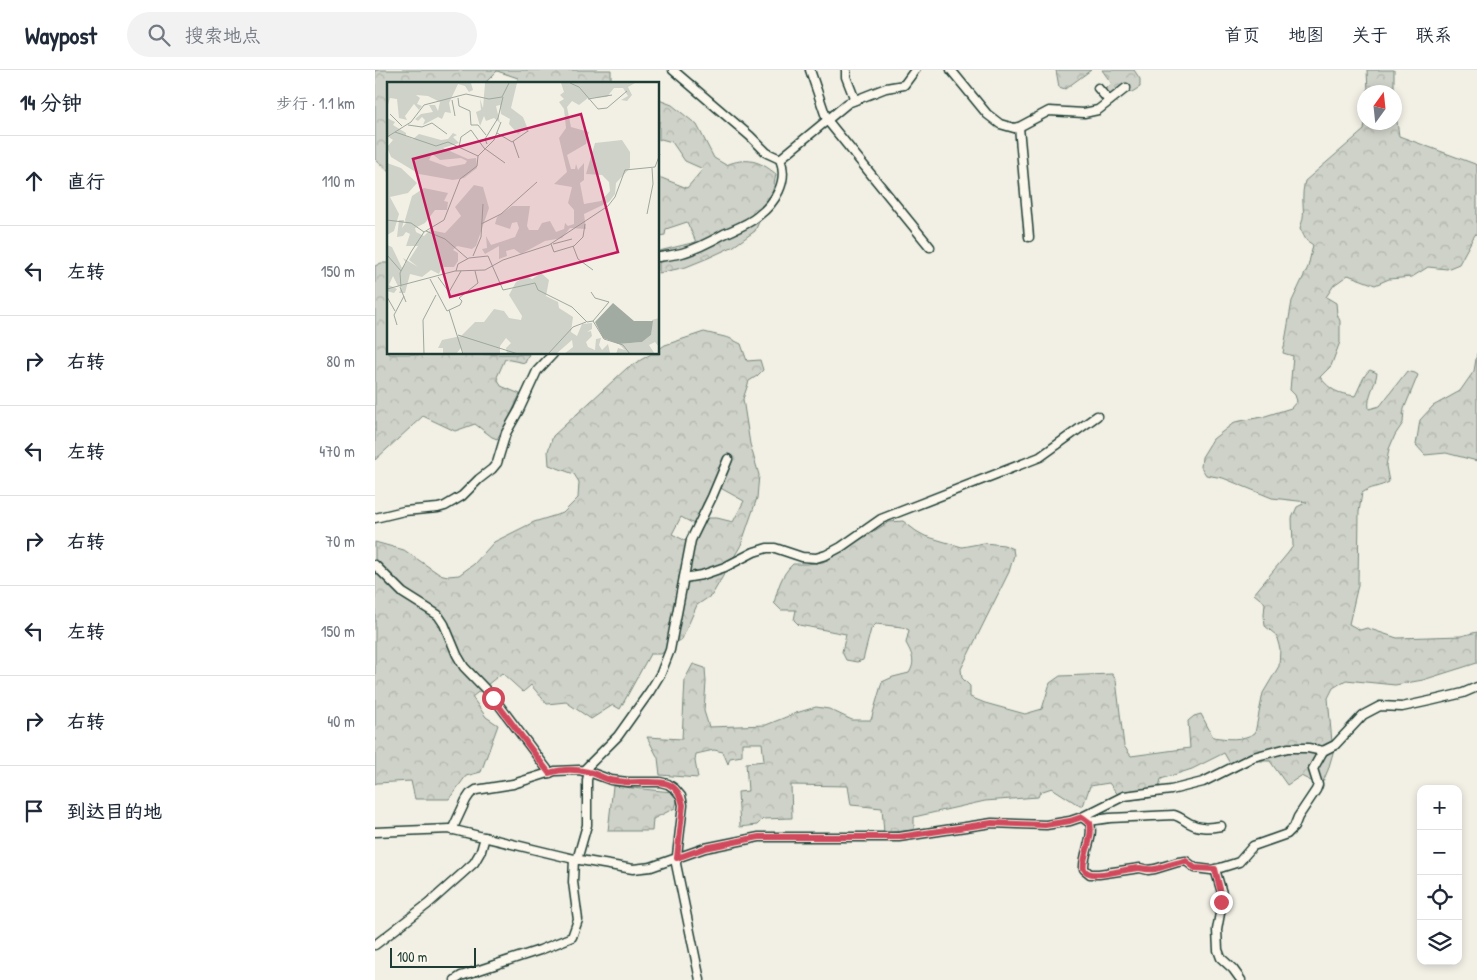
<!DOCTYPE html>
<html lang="zh">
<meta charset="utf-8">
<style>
:root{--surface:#fff;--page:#f2f2f3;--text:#1f2937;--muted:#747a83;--line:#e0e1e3}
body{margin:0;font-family:"Patrick Hand","LXGW WenKai TC",sans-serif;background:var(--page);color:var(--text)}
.controls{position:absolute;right:15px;bottom:15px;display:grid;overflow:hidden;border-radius:10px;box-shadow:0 2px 8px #0003}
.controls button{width:45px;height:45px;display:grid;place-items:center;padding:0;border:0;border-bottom:1px solid var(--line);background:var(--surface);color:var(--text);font:25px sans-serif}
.compass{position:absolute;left:982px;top:15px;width:45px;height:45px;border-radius:50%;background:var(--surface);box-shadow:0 2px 8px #0003;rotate:15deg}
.scale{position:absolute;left:15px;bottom:12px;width:86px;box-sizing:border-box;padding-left:5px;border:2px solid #1f3d34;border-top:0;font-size:14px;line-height:18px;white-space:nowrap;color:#1f3d34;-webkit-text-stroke:4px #fbf7ec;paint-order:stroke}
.stop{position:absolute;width:15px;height:15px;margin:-11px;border:4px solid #d1495b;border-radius:50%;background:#fff}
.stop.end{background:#d1495b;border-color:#fff;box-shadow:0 1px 5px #0008}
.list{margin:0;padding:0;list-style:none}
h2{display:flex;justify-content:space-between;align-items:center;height:65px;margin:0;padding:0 20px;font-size:21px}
h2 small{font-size:16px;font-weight:400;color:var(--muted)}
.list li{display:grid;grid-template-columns:32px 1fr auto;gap:15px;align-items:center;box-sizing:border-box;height:90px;padding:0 20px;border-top:1px solid var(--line)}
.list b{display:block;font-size:19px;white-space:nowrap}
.list em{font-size:16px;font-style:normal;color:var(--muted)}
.icon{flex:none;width:28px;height:28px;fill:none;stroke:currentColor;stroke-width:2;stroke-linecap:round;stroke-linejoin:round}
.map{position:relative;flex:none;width:1102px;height:910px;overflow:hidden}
header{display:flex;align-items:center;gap:30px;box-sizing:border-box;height:70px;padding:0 25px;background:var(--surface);border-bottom:1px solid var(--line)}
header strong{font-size:24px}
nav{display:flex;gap:28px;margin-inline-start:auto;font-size:18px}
.search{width:350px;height:45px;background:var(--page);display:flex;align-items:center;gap:12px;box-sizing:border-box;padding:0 18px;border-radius:28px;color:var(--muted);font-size:19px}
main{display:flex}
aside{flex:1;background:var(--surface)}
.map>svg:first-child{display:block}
.forest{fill:url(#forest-crowns);stroke:#77887e;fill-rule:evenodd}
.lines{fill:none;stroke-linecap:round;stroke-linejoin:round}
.minor-casing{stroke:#1f3d34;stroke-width:11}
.minor{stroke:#fbf7ec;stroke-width:8}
.route{stroke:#d1495b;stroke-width:6}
.inset-road{fill:none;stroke:#9ea89e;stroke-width:1}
.view{fill:#c2185b;fill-opacity:0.15;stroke:#c2185b;stroke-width:2.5}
.inset-edge{fill:none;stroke:#1f3d34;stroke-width:2.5}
</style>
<header>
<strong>Waypost</strong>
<div class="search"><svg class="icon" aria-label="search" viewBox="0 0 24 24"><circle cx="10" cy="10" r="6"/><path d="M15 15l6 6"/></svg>搜索地点</div>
<nav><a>首页</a><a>地图</a><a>关于</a><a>联系</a></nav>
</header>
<main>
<aside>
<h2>14 分钟<small>步行 · 1.1 km</small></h2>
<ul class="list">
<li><svg class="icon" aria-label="ahead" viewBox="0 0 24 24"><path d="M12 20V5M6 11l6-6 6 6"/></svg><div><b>直行</b></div><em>110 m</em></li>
<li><svg class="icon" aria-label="left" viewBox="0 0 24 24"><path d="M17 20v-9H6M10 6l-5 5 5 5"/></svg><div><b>左转</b></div><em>150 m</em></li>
<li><svg class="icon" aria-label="right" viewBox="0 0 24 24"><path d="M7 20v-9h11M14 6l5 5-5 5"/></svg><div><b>右转</b></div><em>80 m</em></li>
<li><svg class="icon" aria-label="left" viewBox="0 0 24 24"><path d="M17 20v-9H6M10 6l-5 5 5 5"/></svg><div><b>左转</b></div><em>470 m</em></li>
<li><svg class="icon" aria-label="right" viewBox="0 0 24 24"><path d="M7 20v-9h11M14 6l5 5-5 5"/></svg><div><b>右转</b></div><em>70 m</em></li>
<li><svg class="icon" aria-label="left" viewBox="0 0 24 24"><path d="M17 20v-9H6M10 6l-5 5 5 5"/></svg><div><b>左转</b></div><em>150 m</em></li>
<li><svg class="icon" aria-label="right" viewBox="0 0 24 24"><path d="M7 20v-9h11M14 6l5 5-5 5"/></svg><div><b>右转</b></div><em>40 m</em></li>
<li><svg class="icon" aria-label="arrive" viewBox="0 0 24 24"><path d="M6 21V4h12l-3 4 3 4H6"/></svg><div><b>到达目的地</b></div></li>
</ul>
</aside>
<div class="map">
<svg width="1102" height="910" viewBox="0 0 1102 910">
<defs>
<pattern id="forest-crowns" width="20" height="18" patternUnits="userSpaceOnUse" patternTransform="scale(1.25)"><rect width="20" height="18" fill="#cfd2c8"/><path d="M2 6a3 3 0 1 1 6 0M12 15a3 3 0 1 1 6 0" fill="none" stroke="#b1b5ac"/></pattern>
</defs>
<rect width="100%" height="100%" fill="#f2f0e5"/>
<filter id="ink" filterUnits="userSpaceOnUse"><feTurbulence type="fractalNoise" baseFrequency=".02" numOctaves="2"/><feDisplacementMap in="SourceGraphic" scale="10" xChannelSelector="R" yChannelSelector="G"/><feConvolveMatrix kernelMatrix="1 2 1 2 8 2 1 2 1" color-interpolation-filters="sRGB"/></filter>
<g filter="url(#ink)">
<!-- forest -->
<g class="forest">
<polygon points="0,0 236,0 236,14 142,14 143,8 122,1 109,14 14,14 14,102 0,89"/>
<polygon points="681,0 716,0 690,19 684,17"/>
<polygon points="727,0 759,0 765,9 765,17 757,22 737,26 729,20 737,14"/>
<polygon points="992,0 1019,0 1019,22 993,22"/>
<path d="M284,30l13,5 25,20 17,33 12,7c20,-8 33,-5 50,9l-3,16 -18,41 -21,15 -26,12 -22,9 -27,6v-22l37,-9 -9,-20 -21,7 -1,6 -6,1v-59l28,11 16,-19 -18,-8 -13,-19 -11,-3 -2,1z"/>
<path d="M1020,37l4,29 76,28 2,2v66l-4,6 -14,26 -12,5 -19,-2 -16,10 -23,2 -14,6 -27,-10 -14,10 -8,12 10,6 1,11 3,7v21l-9,24 -11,11c11,14 17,16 35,19 4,-7 9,-23 15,-26l7,3c-2,14 -10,22 -8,36l11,-3 27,-35 8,2 3,2 -14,34 -1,14 -8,12 -6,14 -3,17 3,16c-9,5 -19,5 -27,11l-3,19 -1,73 -9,39 11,6 7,-2 30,10 64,-2 16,-4v31l-54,17 -28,5 -49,-5 -13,8 -5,10 5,55 -5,17 -7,16 -20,-10 -14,9 -17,-24h-16l-19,11 -11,-19 -32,16 -31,10 -4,18 -34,4 -14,-18 -19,3 -7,20h-3l-28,-18 -12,4 -2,5 -53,4 -71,16v13l-30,3 -2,-25 -31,-3 -3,-19 -57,-1 1,33 -29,1 -6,6 -17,2 -2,-35 10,-1 -2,-28 18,-2 -2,-18h-20v13l-12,2 -2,6 -5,-12 -9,-2 -18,4 -1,7 3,17 -38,-3 -2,-17 -11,-21 35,2 3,-60 8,-15 12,4 1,14 -2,29 5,16 57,-2 30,-12 20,-6 13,2 23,11h19l11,-38 11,-5 16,-4c7,-11 3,-19 -3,-30l3,-13 -7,-3 -26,-3 -5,5 -8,31 -6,2 -11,-2 -4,-8 4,-18 -47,-9 -5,-5 2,-10h-15l-7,-7c4,-15 7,-28 19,-39h14l16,-2 66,-40 14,-1 13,10 9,5 37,11 22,-4 20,2 9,4 1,6 -5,17 -48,97 1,9 8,8v11l15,6 40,11 17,-5 8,-26 10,-7 52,-2 4,6 8,66 7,10 59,-8 -2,-27 6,-5 7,-2 12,23c14,2 29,4 42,-4l8,-40 16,-27 1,-17 -4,-14 -11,-9 -1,-11 1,-12 -11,-9 34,-41 5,-7 -1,-28 5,-11 10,-5 -35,-4 -49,-20 -17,-3 -5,-8 1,-10 11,-18 22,-17 27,-5 29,-9 6,-7 -2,-6 -5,-5 3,-34 -10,-3 9,-52 16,-34 5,-22 -7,-5 -6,-12c6,-15 2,-20 3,-34 0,-4 1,-9 2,-13l59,-51 1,-7 29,-1z"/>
<polygon points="6,193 14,193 14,284 154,284 150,293 130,289 122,307 126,316 145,324 133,351 122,369 117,367 100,354 80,361 48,346 0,390 0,196"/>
<path d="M329,262l25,6 12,6 6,17 13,-1 3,10 -6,6 -8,5 -6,18 7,45 9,31 -2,23 -16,47 -29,50 -15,10 -15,34 -21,15h-11l-30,55 -7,-4 -22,14 -25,-17 -19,2 -16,-19 -8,7 -21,-19 -30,24 14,20 12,8 -17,47 -15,4 -17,23h-34l-4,-18 -34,2 -2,1v-242l29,8 35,24 9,2 11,-1 15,-11 20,-22 40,-20 29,-9 15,-15 1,-16 -5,-8 -25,-9 -1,-14 5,-15 74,-68 24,-14h8v-5l6,-4zM340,415l29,16 -11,21 -16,-4h-12l-13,26 -20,-10 9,-17 13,7z"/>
<polygon points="1102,283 1102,391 1071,383 1050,385 1041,375 1045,350 1058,336 1085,321 1099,301"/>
<polygon points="238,716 297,722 303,728 300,738 278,749 277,761 233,761"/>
</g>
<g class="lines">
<defs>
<g id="minor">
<polyline points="298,0 375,66 392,83 405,89 473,33 511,18 529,15 540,0"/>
<polyline points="435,0 452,50 555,177"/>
<polyline points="471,0 471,7 480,30"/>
<polyline points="576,0 612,44 625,54 639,58 644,57 674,41 709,43 723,40 751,18"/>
<polyline points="723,18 734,31"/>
<polyline points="644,57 654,167"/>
<path d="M284,187c7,-1 15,-2 23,-4 15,-4 28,-11 42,-19 11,-5 25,-10 34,-18 17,-13 31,-35 22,-57"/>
<polyline points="0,448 29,441 63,438 70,436 87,426 104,409 117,399 122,393 131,363 144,340 162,301 178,284"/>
<polyline points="0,495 28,523 63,545 69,554 82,585 89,597 118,627 175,703"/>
<polyline points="309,508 327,505 350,497 379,482 392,478 400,478 427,487 441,488 451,485 466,477 506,449 665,387 722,346"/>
<polyline points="208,701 243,666 275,621 286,603 295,580 316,470 337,427 353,389"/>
<path d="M707,747l8,6c4,16 -7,30 -6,46l6,5h9l41,-6 8,2 7,-1 23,-7 8,-1 9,7 16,2 9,-2 19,-6 14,-16 34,-12 7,-7 4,-10 18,-27 2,-5 -5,-16 10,-18"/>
<path d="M714,751l21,-3 64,-3c6,2 10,5 15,8 11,6 21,5 32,3"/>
<polyline points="77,760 91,730 95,724 101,720 138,714 180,701 204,700 214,702 236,710 253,712 285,712 293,714 300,719 306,726 308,735 301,794 325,910"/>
<polyline points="0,762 75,759 199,789 258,799 276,797 330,778 384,767 524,767 617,753 671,755 695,751 707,747 749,726 796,720 828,712 878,687 913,678 933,678 948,681 960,675 988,645 1005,636 1027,637 1059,630 1088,623 1102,617"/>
<polyline points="202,790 212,755 212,710 214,702"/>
<polyline points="840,799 847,823 847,832 842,860 843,880 846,888 858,899 866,910"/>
<polyline points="0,875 53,834 99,793 106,781 110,767"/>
<polyline points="80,910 86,906 165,880 197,867 203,850 198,812 199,789"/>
</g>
</defs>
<!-- minor casing -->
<use href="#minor" class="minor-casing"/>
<!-- minor -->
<use href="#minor" class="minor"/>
</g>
</g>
<g class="lines" filter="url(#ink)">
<!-- route -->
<path class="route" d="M118,628l56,75c12,-4 27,-4 39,-1 8,1 14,6 22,8 5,1 10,1 15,2 11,1 34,-2 43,2 9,4 13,12 15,21l-6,53 28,-10 54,-11h140l93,-14 53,2 25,-4 12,-4 8,6c4,15 -9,37 -6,46 5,13 45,-2 56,-1 6,1 9,2 15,1 11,-2 20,-7 31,-8l9,7 20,1 6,24v9"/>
</g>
<!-- overview -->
<g transform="translate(12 12)">
<rect width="272" height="272" fill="#f2f0e5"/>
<path d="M0,1h84l2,7 -4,2 -4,-6 -7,-2 -9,19 2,10 -6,-1 -3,7 -4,-2 -15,8 2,-5 -3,-3 -4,4 -3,-2 6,-5 12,-2 -4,-7h6l3,6 2,-9 -12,-6 -12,-1 4,3 -3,6 5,2 -3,4 -5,-6 -9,12 2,4 -8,-2 -2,-19 -7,-1 -3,10zM98,1h32l-6,25 12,9 6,15 -6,-3 -5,5 -9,-10 1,-5 -9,-5 -1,-9 -4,1 4,17 -6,-5 -8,3 -2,-5 -4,10 -4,-14 5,-2 -1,-11 3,9zM174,1h74l-7,4 4,8 -5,6 -6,-1 7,-4 -5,-8h-9l-7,9 -19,1 -9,7 -7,-4 -5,6 4,20 18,5 -3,12 -19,11 4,14h4l1,-5 2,6 6,-7v17l-4,3 4,21 17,-3 9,-10 -1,-9 -7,-7 -16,-1 9,-31 27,-3 8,12v16l-14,15 -1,11 -6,8 -25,12 2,15 -16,-1 -8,10 -17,3 -24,13 -7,-5 -8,2 1,5 -8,3v-13l-14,8 -3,-5 5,-1 -1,-12 5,9 24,-8 4,-9 -2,-6 -5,1 -2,6 -15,-5 2,-7 15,-11h18l-3,20 2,4h9l4,-7 8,-2 6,11 8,-3 1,-6 3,3 6,-2v-14l-6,-7 4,-16 -18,-3 13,-12 -8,-34 7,-10 -2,-19 -5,-7 5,-3 -4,-4 4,-3zM0,36l8,4 -2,3 13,8v3l7,3 6,-5 22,6 7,-1 5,-6 4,2 -4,2 6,6 -16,5 25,11 8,-1 1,10 -13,10 -11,2 -34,-6 -28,-17 -4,-10 6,-7 -6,-4zM45,72l8,6 21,-2 6,3 -2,3 -17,3 -19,-7zM0,81l14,5 16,15 -9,10 -18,4 9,17 -5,17 -7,4v8zM87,103l9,2 6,21 -13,38 -4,3 -15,-3 -4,4 5,3v8l-4,6h-12l-3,7 -8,-4 -9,7 -12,-3 -5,19h-6l3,-7h-4l-5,-10 -4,9 8,4 -3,4 -7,-2v-46l5,2 10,21 4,-5 -3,-5 15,9 -9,-7 9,-14h-12l4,-12 -4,-2 -3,4 -6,1 2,-17h5l-2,8 4,-5 -1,-3 7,-24 12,-8 24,5 -4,8 4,1 -1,8h-12l-10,13 -10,5 1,4 8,4 6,-6 15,3 16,-17 -6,-9zM154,191l8,7 -3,16 12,6 1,6 14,9 -2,15 6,4 5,-12 10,-1v6l-5,3 4,-1 1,5 -6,6 2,5 7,3 1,-11 5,-1 -2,7 3,5 6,-6 2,9 5,1h-51l9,-7 -1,-7 -16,14h-49l-1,-6 5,-5 -5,-5 -6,8v8h-36l-3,-6 -5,6h-13v-6h-5l4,-8 19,-4 14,-14h9l10,-13 10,2 5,7 12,2 1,-4 -13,-21 7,-13 10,-6 6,3zM272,236v29l-4,-5 -6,3 6,9h-39l2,-6 7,2 -6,-6 23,-2 9,-7 1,-15z" fill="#cfd2c8" fill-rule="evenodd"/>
<path d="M226,221l21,18h19l-2,14 -9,7 -23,2 -16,-6 -8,-16z" fill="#a2aba1"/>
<path class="inset-road" d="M183,1l9,4 19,22 9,-1 20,-17M71,16l1,8 11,5 1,14h7l8,10M201,17l24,-4M65,18l3,16M3,32l12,12M21,43l14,2 10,-4 15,11M8,50l41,14 12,-4 30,14 16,-16 7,-18M110,51l15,9 16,-11M0,55l24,-15 13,-17 42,-11 23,5 13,-2 7,-14M126,59l6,17M100,62l-2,-5 13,-21 5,-21M72,65l2,-10 10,-7 13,18 21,15M260,132l6,-30 -1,-16M0,138l24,3 13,9M94,142l20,-10 36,-32M39,149l19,8 23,20M164,162l3,8 20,-6 9,-9 2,-13M166,162l19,-5M186,164l5,13 15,11M0,173l14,16M86,174l8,-19 2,-33M69,189l2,-7 11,-6 19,-2 15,34 32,-7 3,7 34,17 15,15 6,-1 16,-19 -14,-4 -4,-6M51,195l11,15 12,-21M43,197l17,32 13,-6 2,-4 -3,-3 19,-15 -3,-12M13,205l6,15M14,205l-1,-14 11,-21 13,-20 20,-12 16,-41 17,-13 1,-10M0,207l68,-18 30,-1 18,-10 46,-15 59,-39 7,-9 10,-27 30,-3 5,-13M0,215l8,14M62,228l14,44M206,239l11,18 19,6 7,9M10,243l-3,-10 10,-19M71,253l60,19M37,272l-1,-34 13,-25M161,272l25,-27 13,-5"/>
<path class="view" d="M194,32l37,138 -168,45 -37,-138z"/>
<rect width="272" height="272" class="inset-edge"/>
</g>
</svg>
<div class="controls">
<button>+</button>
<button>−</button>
<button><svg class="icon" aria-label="locate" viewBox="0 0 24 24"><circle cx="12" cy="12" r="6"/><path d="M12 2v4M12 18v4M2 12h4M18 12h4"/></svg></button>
<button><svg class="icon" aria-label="layers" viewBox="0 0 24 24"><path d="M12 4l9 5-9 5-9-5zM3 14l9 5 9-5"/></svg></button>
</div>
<svg class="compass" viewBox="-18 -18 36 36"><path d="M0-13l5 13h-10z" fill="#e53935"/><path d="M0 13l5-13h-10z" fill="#747a83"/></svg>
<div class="scale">100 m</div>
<div class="stop" style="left:118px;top:628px"></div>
<div class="stop end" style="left:846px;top:832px"></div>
</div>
</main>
